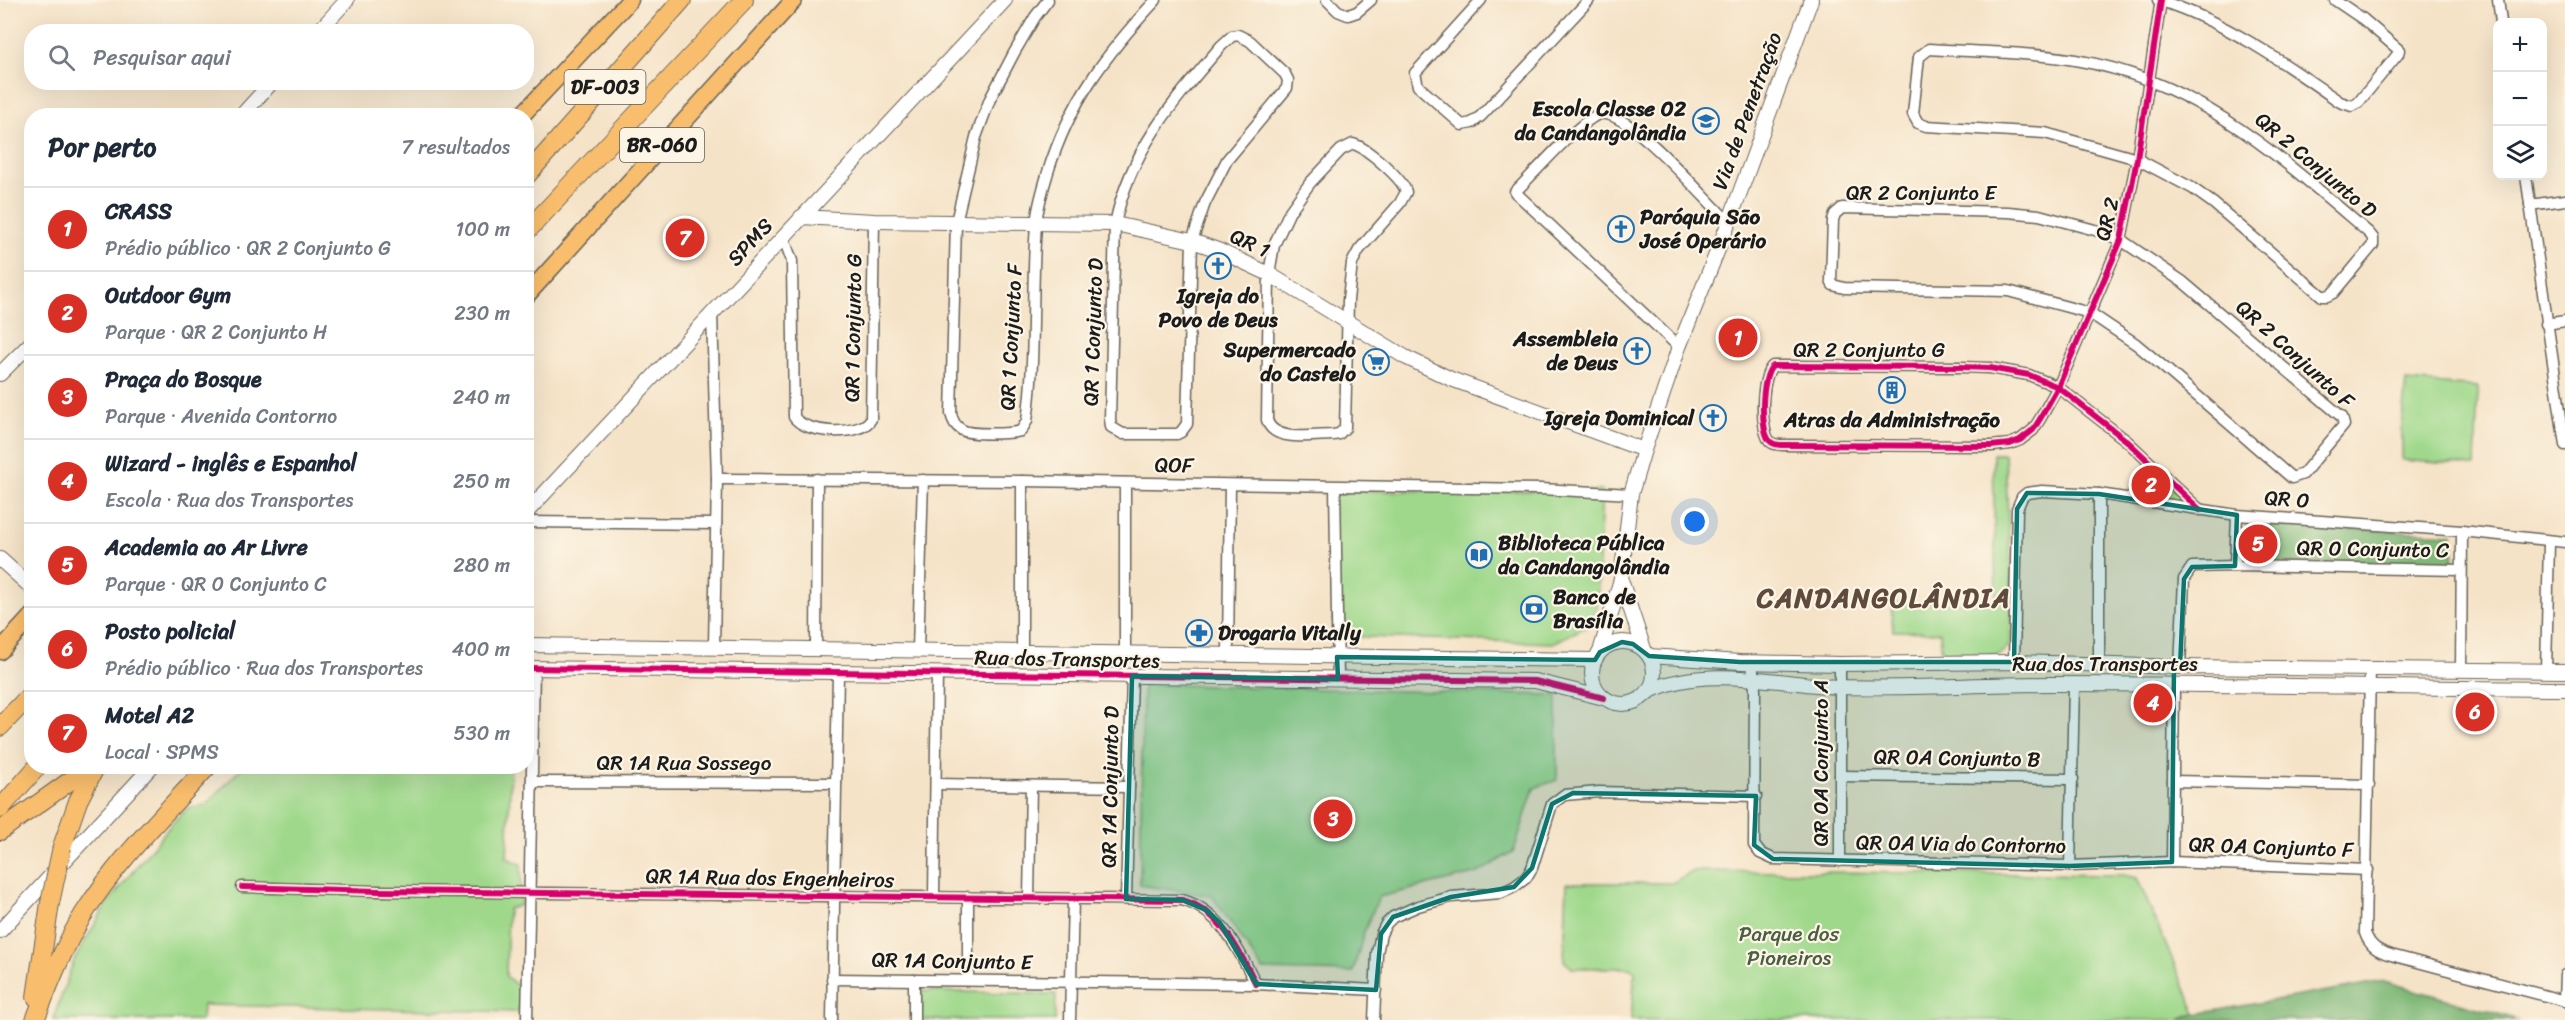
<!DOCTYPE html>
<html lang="pt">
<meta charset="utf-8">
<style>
:root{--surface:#fff;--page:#f6f6f7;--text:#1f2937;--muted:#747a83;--line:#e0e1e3;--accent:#d93025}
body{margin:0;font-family:Sriracha,sans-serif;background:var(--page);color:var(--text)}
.controls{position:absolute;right:18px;top:18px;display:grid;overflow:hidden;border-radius:12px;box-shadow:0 6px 24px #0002}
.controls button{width:54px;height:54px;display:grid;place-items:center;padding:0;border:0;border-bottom:2px solid var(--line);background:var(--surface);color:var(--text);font:30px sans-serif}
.you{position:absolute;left:1695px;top:522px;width:21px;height:21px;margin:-15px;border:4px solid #fff;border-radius:50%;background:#1a73e8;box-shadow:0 0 0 9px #1a73e833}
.badge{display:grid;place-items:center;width:39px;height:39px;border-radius:50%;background:var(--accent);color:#fff;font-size:20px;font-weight:700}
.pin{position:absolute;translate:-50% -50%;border:3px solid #fff;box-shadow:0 2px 6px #0006}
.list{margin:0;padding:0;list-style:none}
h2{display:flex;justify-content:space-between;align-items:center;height:78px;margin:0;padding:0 24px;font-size:26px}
h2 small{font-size:20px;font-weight:400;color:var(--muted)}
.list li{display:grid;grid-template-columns:39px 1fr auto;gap:18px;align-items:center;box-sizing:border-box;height:84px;padding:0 24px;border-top:2px solid var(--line)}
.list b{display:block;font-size:22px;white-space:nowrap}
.list p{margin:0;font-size:20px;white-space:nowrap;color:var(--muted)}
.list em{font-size:20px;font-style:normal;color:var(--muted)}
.icon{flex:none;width:33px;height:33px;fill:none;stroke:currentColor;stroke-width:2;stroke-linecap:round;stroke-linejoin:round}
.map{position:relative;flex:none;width:2565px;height:1020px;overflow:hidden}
.search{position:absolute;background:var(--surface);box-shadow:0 6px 24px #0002;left:24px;top:24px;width:510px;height:66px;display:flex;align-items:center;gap:15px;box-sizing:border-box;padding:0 21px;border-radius:24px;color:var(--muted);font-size:22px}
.panel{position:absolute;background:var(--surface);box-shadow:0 6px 24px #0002;left:24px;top:108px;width:510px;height:666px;border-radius:24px}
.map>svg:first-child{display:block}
.green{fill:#9fd88b;stroke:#5e7a54;stroke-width:1.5}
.forest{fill:#7fb877;stroke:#4e6a4a;stroke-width:1.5}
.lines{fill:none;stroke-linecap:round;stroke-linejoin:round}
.minor-casing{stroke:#686258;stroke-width:13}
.tertiary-casing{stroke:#686258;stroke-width:16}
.primary-casing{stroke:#686258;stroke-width:19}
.trunk-casing{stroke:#686258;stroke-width:20}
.minor{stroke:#fff;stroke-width:10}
.tertiary{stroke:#fff;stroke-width:14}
.primary{stroke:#f9be6d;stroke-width:16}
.trunk{stroke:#f9be6d;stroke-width:18}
.trunk-bridge-casing{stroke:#686258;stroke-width:20;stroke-linecap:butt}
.trunk-bridge{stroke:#f9be6d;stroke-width:18}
.cycleway-casing{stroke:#fcf5e5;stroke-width:10}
.cycleway{stroke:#d6006c;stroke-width:6}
.marked{fill:#0f766e;fill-opacity:0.2;stroke:#0f766e;stroke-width:4.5;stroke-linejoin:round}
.labels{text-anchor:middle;stroke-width:4.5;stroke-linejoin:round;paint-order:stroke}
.shield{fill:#fcf5e5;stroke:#5f5d58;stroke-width:1.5}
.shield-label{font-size:20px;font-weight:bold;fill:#1c1c1c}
.poi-label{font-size:21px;font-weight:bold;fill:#1c1c1c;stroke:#fcf5e5;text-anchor:end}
.street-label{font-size:21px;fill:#1c1c1c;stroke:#fcf5e5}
.park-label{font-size:21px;fill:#4a5e43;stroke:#fcf5e5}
.district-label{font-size:27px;font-weight:bold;letter-spacing:1.5px;fill:#5e4b3e;stroke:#fcf5e5}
</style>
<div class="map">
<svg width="2565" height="1020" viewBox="0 0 2565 1020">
<rect width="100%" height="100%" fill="#fcf5e5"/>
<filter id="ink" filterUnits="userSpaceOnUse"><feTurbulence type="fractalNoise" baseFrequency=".0167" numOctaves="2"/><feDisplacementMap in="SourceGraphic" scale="12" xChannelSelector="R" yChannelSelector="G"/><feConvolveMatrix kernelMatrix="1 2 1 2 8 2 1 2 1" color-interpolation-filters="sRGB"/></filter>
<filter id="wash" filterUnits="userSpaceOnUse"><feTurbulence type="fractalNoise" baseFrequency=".008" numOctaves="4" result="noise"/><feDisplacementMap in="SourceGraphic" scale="24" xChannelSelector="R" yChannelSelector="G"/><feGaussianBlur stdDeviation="1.35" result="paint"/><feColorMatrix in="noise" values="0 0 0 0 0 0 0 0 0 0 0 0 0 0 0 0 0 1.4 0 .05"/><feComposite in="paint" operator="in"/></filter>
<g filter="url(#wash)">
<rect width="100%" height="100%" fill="#f5e3c8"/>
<!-- green -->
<g class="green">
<polygon points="2406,381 2478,387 2475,466 2402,460 2402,419"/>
<polygon points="1993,454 2005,454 2012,600 2011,643 2004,651 1997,655 1942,654 1940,632 1893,631 1891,603 1996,603"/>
<polygon points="2147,464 2190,504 2128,492"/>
<polygon points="1331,491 1602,491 1597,608 1588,626 1553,643 1334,636"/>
<polygon points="2247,524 2270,525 2268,563 2245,562"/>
<polygon points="1143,684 1557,695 1557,780 1534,788 1514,851 1478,873 1379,897 1364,932 1353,972 1263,970 1212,896 1140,885"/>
<polygon points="242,767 511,767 507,858 521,864 521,905 508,909 506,976 520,988 519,1012 203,1005 202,1020 53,1020 74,960 108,902 174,821 188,808 206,805"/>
<polygon points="1694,871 2123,875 2137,878 2196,1014 2179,1020 1631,1020 1635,972 1629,968 1572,968 1564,961 1567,883 1672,883"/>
<polygon points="919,991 1056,994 1055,1020 919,1020"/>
</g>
<!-- forest -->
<g class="forest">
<polygon points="2272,525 2453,534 2454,563 2270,563"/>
<polygon points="2384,981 2519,1020 2179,1020 2196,1014"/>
</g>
</g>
<g filter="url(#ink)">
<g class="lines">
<defs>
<g id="minor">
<path d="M1048,0l-13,17 -21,36 -24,46 -14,38 -20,85 -5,192c2,7 4,12 11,16 9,5 48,4 59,1l6,-10c9,-63 4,-132 9,-196 1,-17 7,-36 12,-53 22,-71 58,-118 108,-172"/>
<polyline points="1327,0 1338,11 1348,15 1357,12 1371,0"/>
<polyline points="1481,0 1415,73 1418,86 1462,125 1472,123 1481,116 1589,0"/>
<path d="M2158,0c67,21 125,62 182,102l12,4 6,-3 40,-49 1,-4 -36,-31 -28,-19"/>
<path d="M2161,0l-24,159 -16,81 -63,147 -18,32 -7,11 -13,10 -10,4 -19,2 -207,-1c-4,0 -10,0 -13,-3 -12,-8 -10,-68 2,-76l187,1 30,1 39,7 29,12 69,54 73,69"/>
<polyline points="2498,0 2501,22"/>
<path d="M1238,35l12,6 35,33 3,6 -1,8 -60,72 -22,43 -13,38 -5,183 -6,8 -4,2h-54l-12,-7 -1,-8 5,-195c15,-74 59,-123 106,-178l11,-10z"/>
<path d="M1929,49c48,3 98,3 146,11 122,20 204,96 294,173l4,5v7l-40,48 -6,3h-5l-109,-93 -21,-15 -55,-29 -92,-26 -119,-7 -8,-3 -5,-9 6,-57z"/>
<path d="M1353,144c13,3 50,35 53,48l-6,11 -41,47 -7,13 -4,37 -3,128 -6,6 -6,1c-18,0 -60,8 -66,-15l2,-146 5,-29 16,-34 20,-28 31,-33z"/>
<polyline points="2526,176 2565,445"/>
<polyline points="2530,205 2565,200"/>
<polygon points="1842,208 2008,212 2039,215 2095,230 2121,240 2183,282 2342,417 2344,425 2303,474 2292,478 2166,369 2136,344 2090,313 2008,291 1844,288 1833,285 1831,281 1833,220 1835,214"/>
<path d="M783,236l9,25 2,156c11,17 67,20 77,2l3,-198"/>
<polyline points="712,314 717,479 714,647"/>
<polyline points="2546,324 2565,321"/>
<path d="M1679,347l-164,-155c17,-16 66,-73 85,-78 28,-6 106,87 129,108"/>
<polyline points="717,479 1022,481 1541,489 1631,494"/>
<polyline points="1125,483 1125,652"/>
<polyline points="1335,487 1338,679"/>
<polyline points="526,522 716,524"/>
<polyline points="2235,566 2237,515"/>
<polyline points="816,649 817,479"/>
<polyline points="918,650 923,480"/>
<polyline points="1022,651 1022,481"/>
<polyline points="1228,654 1230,485"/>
<polyline points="1752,662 1755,690 1754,845 1760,853 1773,859 2070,866 2172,862 2368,870"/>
<polyline points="2014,662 2017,509 2022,497 2027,493 2042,491 2099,494 2237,515 2462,531 2565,542"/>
<polyline points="2099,664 2099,494"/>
<polyline points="2180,667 2184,579 2192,567 2235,566 2461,570"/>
<path d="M2370,670l-5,263c5,14 13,18 26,22l174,46"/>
<polyline points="2461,670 2462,531"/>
<polyline points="2546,671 2549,542"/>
<polyline points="1840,776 2073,779"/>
<polyline points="2173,781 2369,785"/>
<polyline points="532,782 836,783"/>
<polyline points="936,784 1129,787"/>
<polyline points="1840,861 1840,664"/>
<polyline points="2172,862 2174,685"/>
<polyline points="2070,866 2074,685"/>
<path d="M242,887l136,4 804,9c38,10 57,50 74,84"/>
<polyline points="934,896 937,674"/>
<polyline points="968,897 968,980"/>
<polyline points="1029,898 1031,786"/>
<polyline points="1126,899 1132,676"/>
<polyline points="832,979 1256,984 1376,990"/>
<polyline points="2564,1001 2565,975"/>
<polyline points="527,1020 534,669"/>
<polyline points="832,1020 838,673"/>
<polyline points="914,1020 914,980"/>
<polyline points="1070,1020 1073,899"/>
<polyline points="1374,1020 1377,953 1381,934 1386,924 1393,917 1418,906 1451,897 1501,893 1514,887 1526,878 1532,868 1552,804 1564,795 1599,792 1756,796"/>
</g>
<g id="tertiary">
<polyline points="318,32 347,0"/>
<polyline points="241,116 272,82"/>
<polyline points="801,217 874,221 1115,224 1192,241 1218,250 1269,274 1405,357 1451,379 1644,450"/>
<polyline points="0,374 32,342"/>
<polyline points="526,513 1005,0"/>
<polyline points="0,559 32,588"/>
<polyline points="1621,580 1644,649"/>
<circle cx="1623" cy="673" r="31"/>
<polyline points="526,645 1595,660"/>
<polyline points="1600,652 1621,579 1631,494 1644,450 1679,347 1729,222 1811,0"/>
<polyline points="1649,656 1740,662 1840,664 2014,662 2180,667 2565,671"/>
<polyline points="526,668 1535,681 1604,698"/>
<path d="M1648,692c55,-28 132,-8 192,-5 70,2 141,-3 212,-3 171,0 342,4 513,5"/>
<polyline points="0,931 152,766"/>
</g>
<g id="primary">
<polyline points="521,116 630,0"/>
<polyline points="526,296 794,0"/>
<polyline points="0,651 32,616"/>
</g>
<g id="trunk">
<polyline points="526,176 682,0"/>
<polyline points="526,232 744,0"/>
<polyline points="0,727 32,693"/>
<polyline points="0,809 38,766"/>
<polyline points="0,831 91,766"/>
<polyline points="62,847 78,801 96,766"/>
<polyline points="36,997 50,903"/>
<path d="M35,1020c14,-36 28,-72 48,-105 34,-55 82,-101 125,-149"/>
</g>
</defs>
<!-- minor casing -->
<use href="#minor" class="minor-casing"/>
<!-- tertiary casing -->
<use href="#tertiary" class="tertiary-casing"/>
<!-- primary casing -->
<use href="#primary" class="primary-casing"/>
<!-- trunk casing -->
<use href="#trunk" class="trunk-casing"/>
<!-- minor -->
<use href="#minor" class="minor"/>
<!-- tertiary -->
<use href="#tertiary" class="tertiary"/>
<!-- primary -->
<use href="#primary" class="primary"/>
<!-- trunk -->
<use href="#trunk" class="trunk"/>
<defs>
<polyline id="trunk-bridge" points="50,903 62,847"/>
</defs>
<!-- trunk-bridge casing -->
<use href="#trunk-bridge" class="trunk-bridge-casing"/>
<!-- trunk-bridge -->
<use href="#trunk-bridge" class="trunk-bridge"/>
<defs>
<g id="cycleway">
<path d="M2161,0l-24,159 -16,81 -63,147 -18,32 -7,11 -13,10 -10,4 -19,2 -207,-1c-4,0 -10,0 -13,-3 -12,-8 -10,-68 2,-76l187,1 30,1 39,7 29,12 69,54 73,69"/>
<polyline points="526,668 1535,681 1604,698"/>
<path d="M242,887l136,4 804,9c38,10 57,50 74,84"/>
</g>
</defs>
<!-- cycleway casing -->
<use href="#cycleway" class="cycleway-casing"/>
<!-- cycleway -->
<use href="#cycleway" class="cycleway"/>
</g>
</g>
<!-- marked area -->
<path class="marked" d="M2027,493l72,1 138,21 -2,51 -43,1 -8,12 -4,88h-6l-2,195 -102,4 -297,-7 -19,-14 2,-49 -183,-3 -21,11 -20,64 -18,19 -63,10 -58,20 -12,17 -5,56 -120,-6 -36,-61 -14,-13 -24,-10 -56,-1 6,-223 206,3 -1,-22 258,3 5,-8 22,-10 11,2 16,12 91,6h274l3,-153z"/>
<!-- icons -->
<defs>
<symbol id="school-ring" viewBox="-11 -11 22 22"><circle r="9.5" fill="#fcf5e5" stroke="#1f6fb2" stroke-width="1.5"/><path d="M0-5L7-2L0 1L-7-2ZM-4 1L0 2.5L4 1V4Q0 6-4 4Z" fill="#1f6fb2"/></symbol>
<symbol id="church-ring" viewBox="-11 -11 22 22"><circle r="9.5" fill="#fcf5e5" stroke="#1f6fb2" stroke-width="1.5"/><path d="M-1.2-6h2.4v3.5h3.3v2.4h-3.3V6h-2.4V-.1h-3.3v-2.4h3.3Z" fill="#1f6fb2"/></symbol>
<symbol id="supermarket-ring" viewBox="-11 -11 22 22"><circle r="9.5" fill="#fcf5e5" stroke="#1f6fb2" stroke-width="1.5"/><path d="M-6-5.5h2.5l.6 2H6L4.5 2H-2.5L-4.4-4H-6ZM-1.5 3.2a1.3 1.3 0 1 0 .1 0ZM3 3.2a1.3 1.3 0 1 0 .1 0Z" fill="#1f6fb2"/></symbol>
<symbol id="building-ring" viewBox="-11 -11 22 22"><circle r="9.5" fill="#fcf5e5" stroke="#1f6fb2" stroke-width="1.5"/><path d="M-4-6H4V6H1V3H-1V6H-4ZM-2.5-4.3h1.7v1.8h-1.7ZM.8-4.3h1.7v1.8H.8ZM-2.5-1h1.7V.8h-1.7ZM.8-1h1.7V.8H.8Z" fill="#1f6fb2"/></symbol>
<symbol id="library-ring" viewBox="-11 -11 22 22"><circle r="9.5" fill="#fcf5e5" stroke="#1f6fb2" stroke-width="1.5"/><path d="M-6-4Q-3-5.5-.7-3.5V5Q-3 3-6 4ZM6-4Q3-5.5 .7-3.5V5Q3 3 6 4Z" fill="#1f6fb2"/></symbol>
<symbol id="bank-ring" viewBox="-11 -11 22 22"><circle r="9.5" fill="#fcf5e5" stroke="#1f6fb2" stroke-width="1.5"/><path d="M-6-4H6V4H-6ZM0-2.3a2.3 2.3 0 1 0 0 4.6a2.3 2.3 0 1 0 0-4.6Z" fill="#1f6fb2"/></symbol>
<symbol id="pharmacy-ring" viewBox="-11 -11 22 22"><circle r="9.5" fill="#fcf5e5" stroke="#1f6fb2" stroke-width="1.5"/><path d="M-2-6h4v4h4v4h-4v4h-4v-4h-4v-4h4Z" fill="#1f6fb2"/></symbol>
</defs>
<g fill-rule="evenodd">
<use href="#school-ring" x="1691" y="106" width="30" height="30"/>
<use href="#church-ring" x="1606" y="214" width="30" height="30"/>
<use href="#church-ring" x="1203" y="251" width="30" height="30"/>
<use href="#church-ring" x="1622" y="336" width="30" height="30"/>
<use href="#supermarket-ring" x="1361" y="347" width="30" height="30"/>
<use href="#building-ring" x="1877" y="375" width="30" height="30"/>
<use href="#church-ring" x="1698" y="403" width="30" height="30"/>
<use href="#library-ring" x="1464" y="540" width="30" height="30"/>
<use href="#bank-ring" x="1519" y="594" width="30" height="30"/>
<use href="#pharmacy-ring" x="1184" y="618" width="30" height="30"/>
</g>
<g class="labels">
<!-- shield labels -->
<g class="shield">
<rect x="564.5" y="70" width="81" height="34" rx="4.5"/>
<rect x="620" y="128" width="84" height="34" rx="4.5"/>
</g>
<g class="shield-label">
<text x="605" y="94">DF-003</text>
<text x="662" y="152">BR-060</text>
</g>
<!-- poi labels -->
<g class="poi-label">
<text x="1686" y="116">Escola Classe 02<tspan x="1686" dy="24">da Candangolândia</tspan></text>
<text x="1640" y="224" text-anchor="start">Paróquia São<tspan x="1640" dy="24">José Operário</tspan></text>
<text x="1218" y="303" text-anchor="middle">Igreja do<tspan x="1218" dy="24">Povo de Deus</tspan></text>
<text x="1618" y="346">Assembleia<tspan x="1618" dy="24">de Deus</tspan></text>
<text x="1356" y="357">Supermercado<tspan x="1356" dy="24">do Castelo</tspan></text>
<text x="1694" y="425">Igreja Dominical</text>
<text x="1892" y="427" text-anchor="middle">Atras da Administração</text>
<text x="1498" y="550" text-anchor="start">Biblioteca Pública<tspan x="1498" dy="24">da Candangolândia</tspan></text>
<text x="1553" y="604" text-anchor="start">Banco de<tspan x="1553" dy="24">Brasília</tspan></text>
<text x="1218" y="640" text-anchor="start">Drogaria Vitally</text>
</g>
<!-- street labels -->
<g class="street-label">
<text transform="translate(1747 111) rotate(-70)" y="7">Via de Penetração</text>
<text transform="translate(2316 165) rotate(40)" y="7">QR 2 Conjunto D</text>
<text x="1921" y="200">QR 2 Conjunto E</text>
<text transform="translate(2107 219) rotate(-76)" y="7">QR 2</text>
<text transform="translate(750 242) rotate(-47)" y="7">SPMS</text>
<text transform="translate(1250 243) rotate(25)" y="7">QR 1</text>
<text transform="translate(853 328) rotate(-89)" y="7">QR 1 Conjunto G</text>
<text transform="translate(1093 332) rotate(-88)" y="7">QR 1 Conjunto D</text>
<text transform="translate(1011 337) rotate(-87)" y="7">QR 1 Conjunto F</text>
<text x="1869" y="357">QR 2 Conjunto G</text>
<text transform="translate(2295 354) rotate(42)" y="7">QR 2 Conjunto F</text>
<text transform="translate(1174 465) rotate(1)" y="7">QOF</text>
<text transform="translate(2287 499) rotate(4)" y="7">QR 0</text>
<text transform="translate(2373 549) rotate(1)" y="7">QR 0 Conjunto C</text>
<text transform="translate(1067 659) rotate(1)" y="7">Rua dos Transportes</text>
<text x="2105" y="671">Rua dos Transportes</text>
<text transform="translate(1957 758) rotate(1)" y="7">QR 0A Conjunto B</text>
<text x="684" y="770">QR 1A Rua Sossego</text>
<text transform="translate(1821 763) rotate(-90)" y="7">QR 0A Conjunto A</text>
<text transform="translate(1110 787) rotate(-89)" y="7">QR 1A Conjunto D</text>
<text transform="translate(1961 844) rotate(1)" y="7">QR 0A Via do Contorno</text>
<text transform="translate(2271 847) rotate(2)" y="7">QR 0A Conjunto F</text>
<text transform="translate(770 878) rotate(1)" y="7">QR 1A Rua dos Engenheiros</text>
<text transform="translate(952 961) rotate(1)" y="7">QR 1A Conjunto E</text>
</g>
<!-- park labels -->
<g class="park-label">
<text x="1789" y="941">Parque dos<tspan x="1789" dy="24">Pioneiros</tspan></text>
</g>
<!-- district labels -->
<g class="district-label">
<text x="1884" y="607">CANDANGOLÂNDIA</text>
</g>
</g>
</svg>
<div class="controls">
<button>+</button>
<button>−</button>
<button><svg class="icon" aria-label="layers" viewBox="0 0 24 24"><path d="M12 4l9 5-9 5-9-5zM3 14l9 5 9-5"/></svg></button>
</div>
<div class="you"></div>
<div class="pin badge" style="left:1738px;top:338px">1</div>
<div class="pin badge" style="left:2151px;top:485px">2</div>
<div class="pin badge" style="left:1333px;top:819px">3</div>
<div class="pin badge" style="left:2153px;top:703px">4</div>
<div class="pin badge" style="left:2258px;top:544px">5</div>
<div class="pin badge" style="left:2475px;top:712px">6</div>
<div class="pin badge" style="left:685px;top:238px">7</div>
<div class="search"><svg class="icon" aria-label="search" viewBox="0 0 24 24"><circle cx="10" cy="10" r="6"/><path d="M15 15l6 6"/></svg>Pesquisar aqui</div>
<section class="panel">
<h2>Por perto<small>7 resultados</small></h2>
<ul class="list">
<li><span class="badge">1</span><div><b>CRASS</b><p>Prédio público · QR 2 Conjunto G</p></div><em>100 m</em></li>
<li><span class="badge">2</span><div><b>Outdoor Gym</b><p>Parque · QR 2 Conjunto H</p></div><em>230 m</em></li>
<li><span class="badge">3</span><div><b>Praça do Bosque</b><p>Parque · Avenida Contorno</p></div><em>240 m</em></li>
<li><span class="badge">4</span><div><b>Wizard - inglês e Espanhol</b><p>Escola · Rua dos Transportes</p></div><em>250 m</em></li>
<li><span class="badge">5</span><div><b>Academia ao Ar Livre</b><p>Parque · QR 0 Conjunto C</p></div><em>280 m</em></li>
<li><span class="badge">6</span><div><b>Posto policial</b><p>Prédio público · Rua dos Transportes</p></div><em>400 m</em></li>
<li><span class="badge">7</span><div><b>Motel A2</b><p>Local · SPMS</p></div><em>530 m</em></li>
</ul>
</section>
</div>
